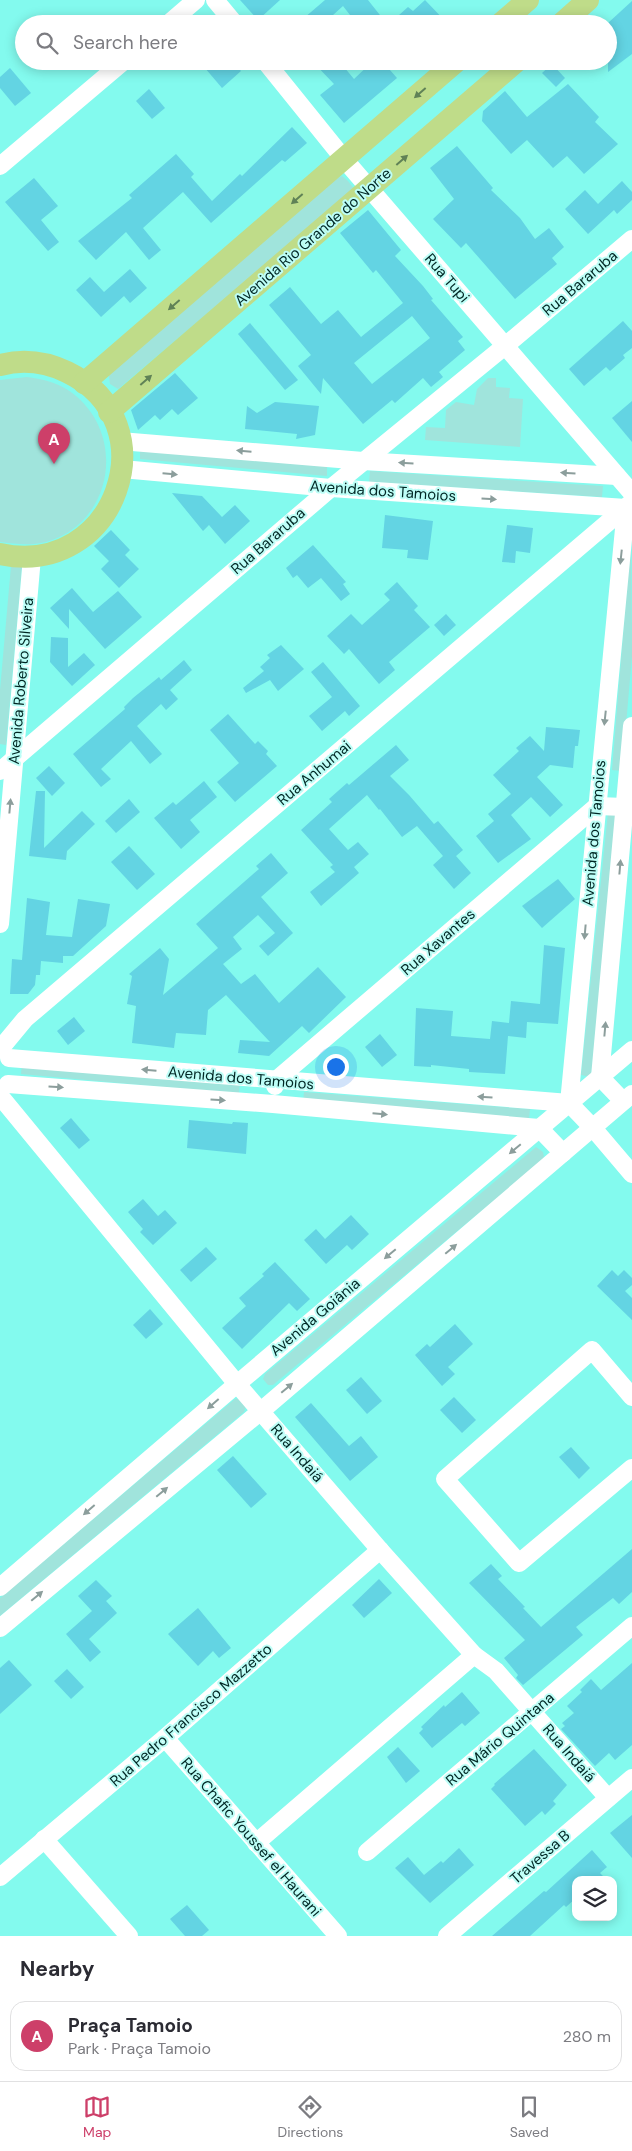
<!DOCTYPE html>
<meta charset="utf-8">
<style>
:root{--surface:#fff;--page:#f7f7f7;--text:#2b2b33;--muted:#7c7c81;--line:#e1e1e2;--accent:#cd3f69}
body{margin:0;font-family:"DM Sans",sans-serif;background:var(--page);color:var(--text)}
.controls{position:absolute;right:15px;bottom:15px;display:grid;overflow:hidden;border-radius:10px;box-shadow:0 2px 12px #0003}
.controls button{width:45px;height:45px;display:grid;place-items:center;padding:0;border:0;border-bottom:1px solid var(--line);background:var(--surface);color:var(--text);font:25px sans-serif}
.you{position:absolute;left:335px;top:1066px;width:18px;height:18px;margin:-12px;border:4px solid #fff;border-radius:50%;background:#1a73e8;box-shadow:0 0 0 8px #1a73e833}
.badge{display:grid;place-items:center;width:32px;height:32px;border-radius:50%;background:var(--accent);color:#fff;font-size:16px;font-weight:700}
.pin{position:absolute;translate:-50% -41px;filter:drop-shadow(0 1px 2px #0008)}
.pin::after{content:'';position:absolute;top:26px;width:18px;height:15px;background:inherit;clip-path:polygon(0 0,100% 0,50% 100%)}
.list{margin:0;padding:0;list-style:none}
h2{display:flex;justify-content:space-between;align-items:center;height:65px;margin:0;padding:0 20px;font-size:21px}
h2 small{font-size:16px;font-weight:400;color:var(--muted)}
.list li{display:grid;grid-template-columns:32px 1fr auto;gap:15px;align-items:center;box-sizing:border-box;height:70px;margin:0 10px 10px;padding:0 10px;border:1px solid var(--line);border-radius:15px}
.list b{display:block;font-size:19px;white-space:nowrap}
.list p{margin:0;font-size:16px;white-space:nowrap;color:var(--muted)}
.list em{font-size:16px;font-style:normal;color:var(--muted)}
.icon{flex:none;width:28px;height:28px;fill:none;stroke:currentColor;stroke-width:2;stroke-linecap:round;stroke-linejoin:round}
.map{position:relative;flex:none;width:632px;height:1936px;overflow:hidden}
.search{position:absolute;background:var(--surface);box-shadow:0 2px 12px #0003;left:15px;right:15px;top:15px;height:55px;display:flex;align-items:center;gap:12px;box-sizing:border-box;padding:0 18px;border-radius:28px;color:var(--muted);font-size:19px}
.sheet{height:145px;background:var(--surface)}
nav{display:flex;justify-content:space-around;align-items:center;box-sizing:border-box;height:70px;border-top:1px solid var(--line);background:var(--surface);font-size:14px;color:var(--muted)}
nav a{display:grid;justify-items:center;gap:2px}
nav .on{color:var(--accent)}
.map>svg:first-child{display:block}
.green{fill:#a0e4dc}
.building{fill:#63d4e3;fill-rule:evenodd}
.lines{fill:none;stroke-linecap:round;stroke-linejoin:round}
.minor{stroke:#fff;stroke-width:18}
.major{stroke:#bfdc89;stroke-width:22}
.oneway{fill:#608256}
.oneway2{fill:#8c9e9c}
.labels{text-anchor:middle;stroke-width:4;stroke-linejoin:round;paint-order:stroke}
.street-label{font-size:15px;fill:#002724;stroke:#bdfef7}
</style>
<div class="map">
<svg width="632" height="1936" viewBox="0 0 632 1936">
<rect width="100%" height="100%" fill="#83faee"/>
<!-- green -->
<g class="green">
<polygon points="342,176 348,181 354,189 118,389 110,384 108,370 334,180"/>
<path d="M27,377c18,2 35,7 49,19 51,43 35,128 -30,146 -16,4 -31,2 -46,0v-162z"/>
<polygon points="488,378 496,378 496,387 510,388 509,398 523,399 520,447 425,440 426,427 445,428 446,410 456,402 474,405 477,389"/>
<polygon points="140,449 327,465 327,476 140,459"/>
<polygon points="370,471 603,486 602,497 369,482"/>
<polygon points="631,538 632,656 622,771 612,770"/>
<polygon points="11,566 22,567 6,745 0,744 0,690"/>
<polygon points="608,812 619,813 591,1077 581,1075"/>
<polygon points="22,1062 240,1081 239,1094 21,1074"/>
<polygon points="304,1092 530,1109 529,1120 303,1103"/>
<polygon points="536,1147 543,1152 544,1157 541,1161 273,1385 268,1385 263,1379 265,1374"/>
<polygon points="241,1398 246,1406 244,1412 0,1616 0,1598 235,1399"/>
</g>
<!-- building -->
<g class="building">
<polygon points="240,0 280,0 258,20"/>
<polygon points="325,0 368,0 387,24 357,24 343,6 323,24 297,24"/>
<polygon points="425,0 448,24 389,24 408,7 413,11"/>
<polygon points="632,1 632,54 608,72 608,23"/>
<polygon points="199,61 232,61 241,71 222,88"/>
<polygon points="312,61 339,61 354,79 373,61 382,61 397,78 344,123 320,95 334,84"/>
<polygon points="552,64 565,78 556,87 542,73"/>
<polygon points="10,68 31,93 15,106 0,88 0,77"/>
<polygon points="568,84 599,117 595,122 618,144 584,174 567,156 553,168 527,140 511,154 482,121 483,111 505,91 527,117"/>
<polygon points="149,89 165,108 152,119 136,101"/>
<polygon points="292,127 307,143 285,162 282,160 211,223 183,192 143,228 161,250 149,260 126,232 96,260 78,241 132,198 129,195 176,154 194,174 191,177 212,201 240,174 242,176"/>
<polygon points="457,146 493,188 491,190 520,218 535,239 549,228 564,247 552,258 557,264 515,299 466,243 461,248 433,219 454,199 430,168"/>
<polygon points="34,178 58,206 41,220 59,242 48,251 5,202"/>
<polygon points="622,181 632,192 632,200 617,214 614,210 588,234 565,209 585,190 598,204"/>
<path d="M368,210l33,40 -6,6 28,30 10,13 -2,1 32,37 -5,4 7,9 -26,22 4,5 -12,10 -8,-9 -28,25 -3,-3 -29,24 -40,-46 -2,16 -23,-28 13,-11 -42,-50 21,-18 31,37 17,-14 23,27 42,-34 -27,-33 -3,3 -33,-40zM412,316l18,22 -58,46 -18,-21z"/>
<polygon points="130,269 147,288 130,303 124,296 101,317 76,290 90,277 104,292"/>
<polygon points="623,321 632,331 632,348 623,355 625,358 610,371 606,367 584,386 569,369"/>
<polygon points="250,323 298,380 285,390 238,334"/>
<polygon points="175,373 198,398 178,415 172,409 160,420 155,415 138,430 131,410"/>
<polygon points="632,401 632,442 612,418"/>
<polygon points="275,402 319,406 315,435 296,439 297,434 245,429 247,406 257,413"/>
<polygon points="172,493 202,496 222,517 235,505 250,521 225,544 209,525 203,531"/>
<polygon points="385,515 433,521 428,560 407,558 408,550 382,548"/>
<polygon points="507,525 533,528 530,553 516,551 515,563 502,562"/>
<polygon points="111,530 130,550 125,555 139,569 119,588 101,569 109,561 94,546"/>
<polygon points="313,545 346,582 343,584 350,594 341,601 321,578 308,588 297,575 293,578 286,568"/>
<polygon points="397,582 418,606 414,610 430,627 389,662 395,670 379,684 349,649 344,654 327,636 351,614 362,625 390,600 384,594"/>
<polygon points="72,588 93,612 118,591 142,617 105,649 69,609 69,629 50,608"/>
<polygon points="446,614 456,625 444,636 434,625"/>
<polygon points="51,637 68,638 68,667 84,653 95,665 72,686 50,662"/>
<polygon points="281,645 304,669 278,691 270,680 246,693 243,688 264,671 260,667 270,658 267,655"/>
<polygon points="184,660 192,670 170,690 178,699 166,710 161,704 137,726 162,754 150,764 131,741 101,769 111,779 101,787 73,754 125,709 124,707 133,698 159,677 161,680"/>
<polygon points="323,662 360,706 349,716 345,711 322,731 309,716 332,697 311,672"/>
<polygon points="228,714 255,744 258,741 268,751 266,754 277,766 235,802 217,782 239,763 210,730"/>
<polygon points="546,727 580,730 578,746 575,746 573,768 550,765 537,777 563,805 550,817 531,797 511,815 531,839 498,863 476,836 494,821 488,814 511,794 493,775 519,751 516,748 530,736 544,751"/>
<polygon points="396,745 409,760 390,776 409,795 434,824 438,821 463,850 456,856 471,873 454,889 433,865 443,856 417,826 402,837 380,809 379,810 367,795 329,829 348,850 358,842 369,854 354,867 359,873 321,906 310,892 335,872 330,867 333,865 301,830 332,802 329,799 347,783 349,785"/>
<polygon points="49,766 65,783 52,796 36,778"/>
<polygon points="204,781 217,797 190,820 200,832 181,849 154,818 173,802 176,805"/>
<polygon points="36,791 45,791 44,848 82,811 95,824 67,851 66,860 29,856"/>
<polygon points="129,799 140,812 116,833 105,821"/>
<polygon points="129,846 155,874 137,890 111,862"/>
<polygon points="271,853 288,873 261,897 293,933 268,956 259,946 275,933 258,915 233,937 242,949 223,964 241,984 255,974 279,1003 318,967 346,997 309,1033 302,1026 269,1056 238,1053 240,1040 270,1042 226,995 208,1010 206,1035 176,1033 174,1048 132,1043 136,1006 127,1004 132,976 129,974 160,948 169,959 163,995 218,948 196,924 259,869 256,866"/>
<polygon points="558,879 575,899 542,928 522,906"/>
<polygon points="27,898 50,902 46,935 72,937 78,899 110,904 106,926 73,956 63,956 63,963 41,961 40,975 36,975 35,985 28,994 10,994 12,959 22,960"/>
<polygon points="544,945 565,948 558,1024 527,1022 526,1038 508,1036 505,1074 469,1072 469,1069 431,1065 431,1067 414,1066 416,1008 453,1011 451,1036 490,1039 492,1021 509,1023 511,1001 540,1004"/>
<polygon points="74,1017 85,1031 68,1045 57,1031"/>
<polygon points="380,1034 397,1055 382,1067 365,1047"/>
<polygon points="71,1118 90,1140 79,1149 60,1128"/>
<polygon points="189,1120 232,1124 233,1122 248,1123 246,1154 187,1148"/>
<polygon points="143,1199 158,1216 165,1210 177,1223 153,1245 140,1232 143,1229 128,1212"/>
<polygon points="351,1215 369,1234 352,1250 347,1245 326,1264 304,1240 316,1229 325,1239"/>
<polygon points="206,1247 217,1259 191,1282 180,1270"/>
<polygon points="275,1262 310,1299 297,1311 289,1303 242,1349 222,1328 246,1306 239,1298 264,1276 262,1274"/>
<polygon points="612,1270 618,1276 624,1270 632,1278 632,1285 625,1291 632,1298 632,1320 597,1286"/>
<polygon points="150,1309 163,1324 146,1339 133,1325"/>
<polygon points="455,1324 473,1344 448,1367 455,1374 442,1386 415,1355 427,1344 430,1347"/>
<polygon points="361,1377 382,1401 367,1414 346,1390"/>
<polygon points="454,1397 476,1420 462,1433 440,1410"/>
<polygon points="311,1403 349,1446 361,1436 378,1457 350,1481 295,1417"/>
<polygon points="571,1447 590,1468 579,1479 559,1457"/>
<polygon points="233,1456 267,1494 251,1508 217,1470"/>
<polygon points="632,1549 632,1592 619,1604 613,1598 576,1627 583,1635 523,1685 516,1678 518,1675 504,1658 525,1640 469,1583 491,1564 502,1576 498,1579 525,1607 523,1608 541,1627"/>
<polygon points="379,1579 392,1593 364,1618 352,1605"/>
<polygon points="96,1580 112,1596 106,1601 117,1613 89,1639 101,1652 90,1662 66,1634 92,1611 78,1596"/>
<polygon points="198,1608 231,1648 219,1658 213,1651 198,1666 168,1634"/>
<polygon points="9,1660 32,1685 0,1714 0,1668"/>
<polygon points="632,1663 632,1745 615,1760 609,1753 595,1766 561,1729 565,1726 562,1723 574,1713 567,1706 582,1692 580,1690 591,1679 601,1690"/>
<polygon points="67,1669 84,1687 71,1699 54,1681"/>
<polygon points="462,1692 480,1713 465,1726 462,1723 432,1748 419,1733 423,1729 421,1727 444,1705 445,1707"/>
<polygon points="398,1747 420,1771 406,1783 387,1757"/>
<polygon points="534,1749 567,1785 553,1801 556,1804 545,1815 542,1811 525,1826 491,1789 495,1785 494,1784"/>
<polygon points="632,1815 632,1858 610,1833"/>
<polygon points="459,1848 474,1865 430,1903 395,1868 408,1857 424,1875 441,1861 443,1863"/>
<polygon points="592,1850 607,1867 600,1873 607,1880 576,1880 576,1898 566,1907 564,1905 530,1936 492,1936 544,1891 546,1892"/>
<polygon points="187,1905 209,1930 202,1936 185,1936 170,1919"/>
</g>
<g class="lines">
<!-- minor -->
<g class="minor">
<polyline points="215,0 235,24"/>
<polyline points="168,24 196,0"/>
<polyline points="265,61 344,159 632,493"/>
<polyline points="0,166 124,61"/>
<polyline points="120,441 363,461 617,476"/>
<polyline points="122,469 331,488 626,508"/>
<polyline points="0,771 331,488 505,346 632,239"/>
<polyline points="0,924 32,557"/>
<polyline points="1,1048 25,1019 632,502"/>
<polyline points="9,1058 569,1103"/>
<polyline points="8,1084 273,1104 539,1128 563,1153"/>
<polyline points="275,1086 275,1081 597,806 625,807"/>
<polyline points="0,1096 237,1384 380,1550 474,1655 496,1671 608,1798"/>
<polyline points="623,1101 600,1077 632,726"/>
<polyline points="569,1103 626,508"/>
<polyline points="569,1103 593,1128 632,1174"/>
<polyline points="632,1397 592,1350 445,1479 519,1563 632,1468"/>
<polyline points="0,1587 237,1384 632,1050"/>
<polyline points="0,1628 261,1411 632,1094"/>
<polyline points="165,1738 338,1936"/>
<polyline points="44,1839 129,1936"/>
<polyline points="256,1843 474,1655"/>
<polyline points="367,1852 632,1626"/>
<polyline points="0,1877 165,1738 380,1550"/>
<polyline points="447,1936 632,1778"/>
</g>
<!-- major -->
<g class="major">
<polyline points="500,24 528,0"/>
<polyline points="561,24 588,0"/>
<path d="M0,365c23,-6 46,-3 67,7 104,50 49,207 -67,182"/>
<polyline points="84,383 457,61"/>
<polyline points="109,412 517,61"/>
</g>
</g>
<!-- one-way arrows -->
<defs><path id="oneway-solid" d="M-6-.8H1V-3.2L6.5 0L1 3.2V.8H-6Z" transform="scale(1.25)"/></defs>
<g class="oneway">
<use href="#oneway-solid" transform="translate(420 93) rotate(139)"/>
<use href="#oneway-solid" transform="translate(402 160) rotate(-41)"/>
<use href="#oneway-solid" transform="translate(297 199) rotate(139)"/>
<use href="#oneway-solid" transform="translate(174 305) rotate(139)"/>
<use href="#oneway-solid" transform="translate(146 380) rotate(-41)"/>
</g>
<g class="oneway2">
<use href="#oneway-solid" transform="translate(244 451) rotate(-175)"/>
<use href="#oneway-solid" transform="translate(406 463) rotate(-177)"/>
<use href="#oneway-solid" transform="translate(568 473) rotate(-177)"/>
<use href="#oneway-solid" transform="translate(170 474) rotate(5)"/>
<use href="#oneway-solid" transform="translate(489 499) rotate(4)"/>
<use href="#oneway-solid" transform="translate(621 557) rotate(96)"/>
<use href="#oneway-solid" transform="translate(605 718) rotate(96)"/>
<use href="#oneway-solid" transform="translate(10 806) rotate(-85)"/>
<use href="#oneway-solid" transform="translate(620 867) rotate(-85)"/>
<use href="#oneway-solid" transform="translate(585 932) rotate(95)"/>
<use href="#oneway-solid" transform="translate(605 1029) rotate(-85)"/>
<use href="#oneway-solid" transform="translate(149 1070) rotate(-175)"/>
<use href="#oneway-solid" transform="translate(56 1087) rotate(4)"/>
<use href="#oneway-solid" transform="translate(485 1097) rotate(-176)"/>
<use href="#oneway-solid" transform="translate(218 1100) rotate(4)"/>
<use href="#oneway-solid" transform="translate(380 1114) rotate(5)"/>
<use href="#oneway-solid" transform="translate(515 1149) rotate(140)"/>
<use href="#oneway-solid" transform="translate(451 1249) rotate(-40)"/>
<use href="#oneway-solid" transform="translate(390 1254) rotate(140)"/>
<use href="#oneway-solid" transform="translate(287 1388) rotate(-40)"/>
<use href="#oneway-solid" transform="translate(213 1404) rotate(139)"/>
<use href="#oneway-solid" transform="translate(162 1492) rotate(-40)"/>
<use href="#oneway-solid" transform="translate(89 1510) rotate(139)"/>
<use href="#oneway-solid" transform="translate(37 1596) rotate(-40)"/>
</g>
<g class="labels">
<!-- street labels -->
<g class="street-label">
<text transform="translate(313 237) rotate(-41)" y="5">Avenida Rio Grande do Norte</text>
<text transform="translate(447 278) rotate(49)" y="5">Rua Tupi</text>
<text transform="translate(580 283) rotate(-40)" y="5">Rua Bararuba</text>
<text transform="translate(383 491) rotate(4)" y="5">Avenida dos Tamoios</text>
<text transform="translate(268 541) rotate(-41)" y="5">Rua Bararuba</text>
<text transform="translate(21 681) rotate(-85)" y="5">Avenida Roberto Silveira</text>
<text transform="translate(314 773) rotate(-40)" y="5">Rua Anhumai</text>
<text transform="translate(594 833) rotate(-85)" y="5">Avenida dos Tamoios</text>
<text transform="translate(438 942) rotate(-41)" y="5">Rua Xavantes</text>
<text transform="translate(241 1078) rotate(5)" y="5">Avenida dos Tamoios</text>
<text transform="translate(315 1317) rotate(-40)" y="5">Avenida Goiânia</text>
<text transform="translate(297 1453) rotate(49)" y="5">Rua Indaiá</text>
<text transform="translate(191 1715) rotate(-41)" y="5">Rua Pedro Francisco Mazzetto</text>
<text transform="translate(500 1739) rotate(-40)" y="5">Rua Mário Quintana</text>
<text transform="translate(569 1753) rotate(49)" y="5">Rua Indaiá</text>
<text transform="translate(251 1837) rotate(49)" y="5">Rua Chafic Youssef el Haurani</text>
<text transform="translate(540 1857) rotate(-41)" y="5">Travessa B</text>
</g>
</g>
</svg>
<div class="controls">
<button><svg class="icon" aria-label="layers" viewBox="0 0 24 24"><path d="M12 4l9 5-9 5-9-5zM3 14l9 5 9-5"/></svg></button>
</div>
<div class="you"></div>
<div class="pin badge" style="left:54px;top:464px">A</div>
<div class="search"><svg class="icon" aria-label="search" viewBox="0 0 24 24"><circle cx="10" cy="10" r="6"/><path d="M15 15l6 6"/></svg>Search here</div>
</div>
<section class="sheet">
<h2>Nearby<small></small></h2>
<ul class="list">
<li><span class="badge">A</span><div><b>Praça Tamoio</b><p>Park · Praça Tamoio</p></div><em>280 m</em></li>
</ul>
</section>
<nav>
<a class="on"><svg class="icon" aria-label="map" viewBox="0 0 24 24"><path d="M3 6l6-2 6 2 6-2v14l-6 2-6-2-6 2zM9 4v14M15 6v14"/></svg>Map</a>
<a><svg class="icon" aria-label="directions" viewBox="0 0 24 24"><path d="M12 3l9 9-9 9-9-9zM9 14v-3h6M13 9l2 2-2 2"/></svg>Directions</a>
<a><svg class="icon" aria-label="saved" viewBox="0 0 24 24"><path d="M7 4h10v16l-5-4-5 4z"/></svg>Saved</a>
</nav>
